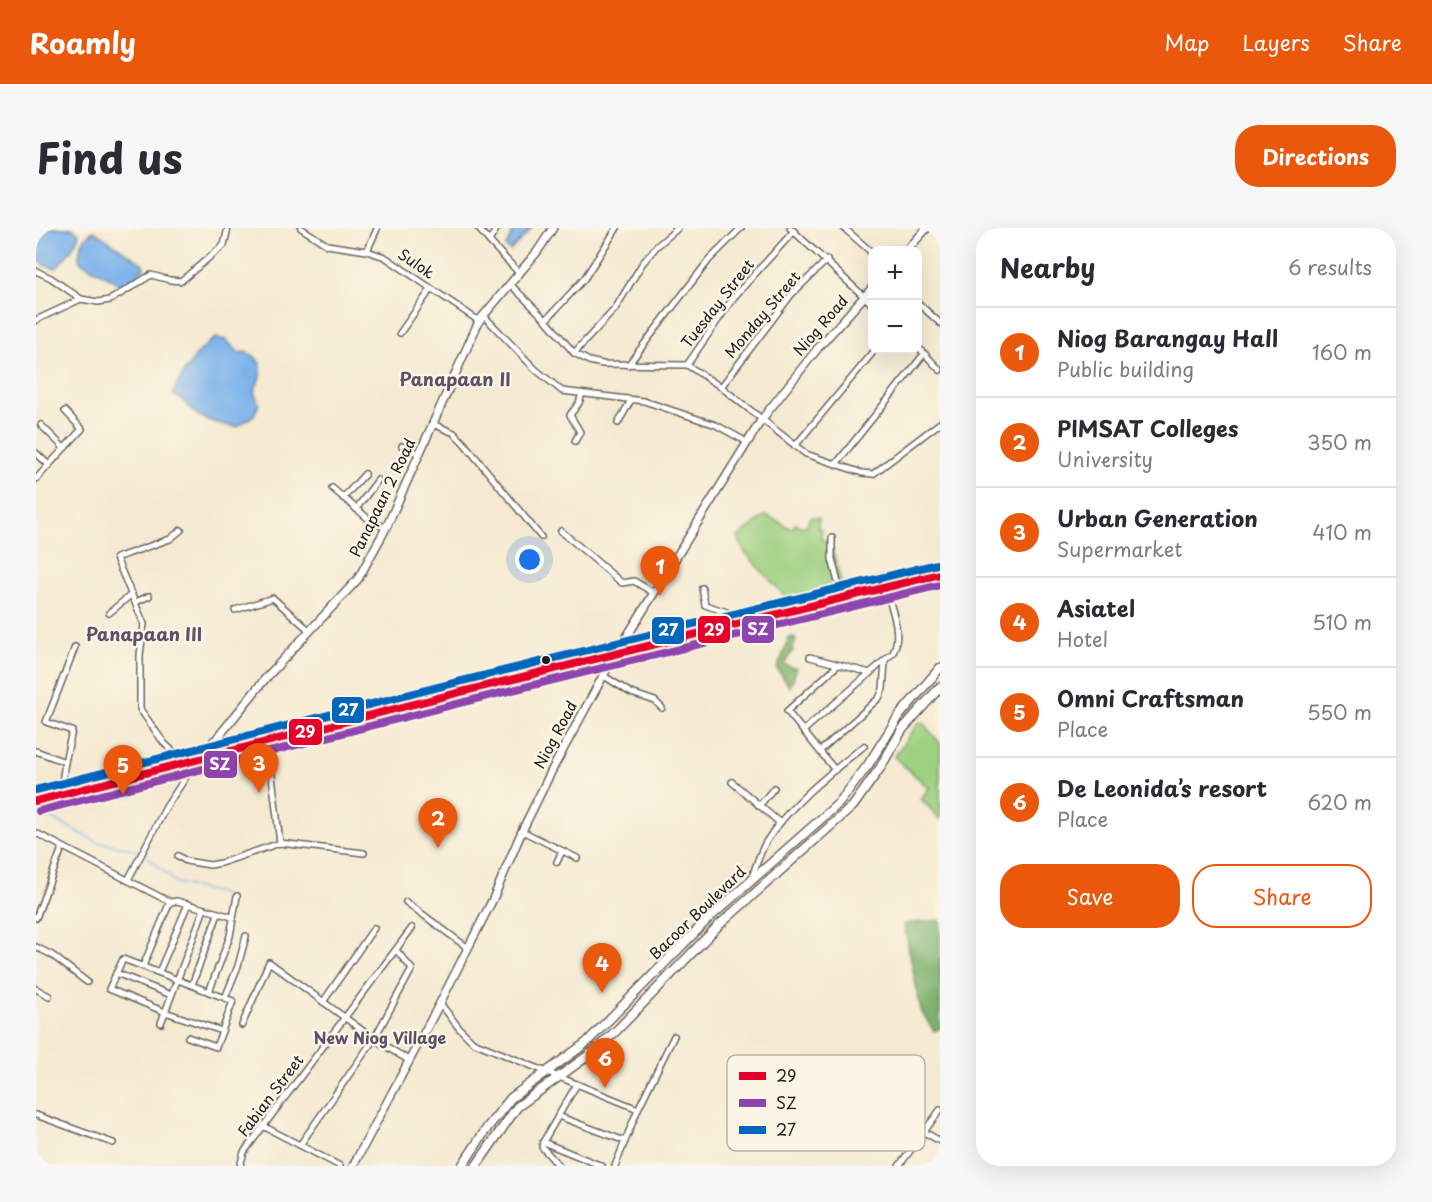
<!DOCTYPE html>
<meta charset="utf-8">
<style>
:root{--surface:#fff;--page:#f7f7f7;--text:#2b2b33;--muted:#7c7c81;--line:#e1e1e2;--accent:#ea580c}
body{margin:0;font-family:"Playpen Sans",sans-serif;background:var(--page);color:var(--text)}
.controls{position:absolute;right:18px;top:18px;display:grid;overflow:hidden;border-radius:12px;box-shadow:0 6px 24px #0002}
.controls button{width:54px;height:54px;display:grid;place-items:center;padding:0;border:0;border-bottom:2px solid var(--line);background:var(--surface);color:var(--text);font:30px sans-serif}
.you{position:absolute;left:494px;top:332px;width:21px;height:21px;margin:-15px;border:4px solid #fff;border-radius:50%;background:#1a73e8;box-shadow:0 0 0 9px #1a73e833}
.badge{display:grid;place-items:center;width:39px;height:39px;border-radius:50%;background:var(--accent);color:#fff;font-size:20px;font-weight:700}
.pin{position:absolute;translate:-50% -50px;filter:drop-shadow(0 2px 3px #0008)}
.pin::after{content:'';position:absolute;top:32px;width:21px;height:18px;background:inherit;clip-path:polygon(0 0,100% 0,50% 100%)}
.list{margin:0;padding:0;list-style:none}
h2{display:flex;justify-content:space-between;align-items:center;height:78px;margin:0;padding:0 24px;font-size:26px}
h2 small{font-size:20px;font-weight:400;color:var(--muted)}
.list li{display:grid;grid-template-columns:39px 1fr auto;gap:18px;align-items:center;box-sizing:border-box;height:90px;padding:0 24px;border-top:2px solid var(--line)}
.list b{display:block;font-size:22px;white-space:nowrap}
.list p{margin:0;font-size:20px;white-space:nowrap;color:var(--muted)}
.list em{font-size:20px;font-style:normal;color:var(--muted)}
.actions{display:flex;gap:12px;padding:18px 24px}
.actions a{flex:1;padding:14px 0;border:2px solid var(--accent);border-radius:24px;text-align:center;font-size:21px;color:var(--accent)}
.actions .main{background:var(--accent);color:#fff}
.map{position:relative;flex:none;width:904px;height:938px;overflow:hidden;border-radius:24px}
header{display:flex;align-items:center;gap:36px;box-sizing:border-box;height:84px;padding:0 30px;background:var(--accent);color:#fff}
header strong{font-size:28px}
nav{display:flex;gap:33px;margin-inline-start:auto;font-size:21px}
.intro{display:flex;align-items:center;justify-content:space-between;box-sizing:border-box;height:144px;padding:0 36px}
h1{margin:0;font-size:42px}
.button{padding:15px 27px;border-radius:24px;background:var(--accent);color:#fff;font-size:21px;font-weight:700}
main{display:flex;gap:36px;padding:0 36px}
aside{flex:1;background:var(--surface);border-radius:24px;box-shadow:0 6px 24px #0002}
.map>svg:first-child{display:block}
.green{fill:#9dd080;stroke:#5c764e;stroke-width:1.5}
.forest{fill:#7eb26e;stroke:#4d6745;stroke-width:1.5}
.water{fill:#7db3eb;stroke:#4c6884;stroke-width:1.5}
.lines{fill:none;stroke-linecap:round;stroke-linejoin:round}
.stream{stroke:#7db3eb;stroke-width:1.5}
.minor-tunnel{stroke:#cac1ad;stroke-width:5;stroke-dasharray:5 2.5;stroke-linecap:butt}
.minor-casing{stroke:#68645b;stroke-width:8}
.tertiary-casing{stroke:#68645b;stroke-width:10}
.primary-casing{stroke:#68645b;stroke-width:11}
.trunk-casing{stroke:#68645b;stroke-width:11}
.minor{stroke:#fff;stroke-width:5}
.tertiary{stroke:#fff;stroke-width:7}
.primary{stroke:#fff;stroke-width:8}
.trunk{stroke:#fff;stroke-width:8}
.bus-1-casing{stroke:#fcf5e5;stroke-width:12}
.bus-2-casing{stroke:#fcf5e5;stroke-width:12}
.bus-3-casing{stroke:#fcf5e5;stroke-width:12}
.bus-1{stroke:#e4002b;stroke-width:8}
.bus-2{stroke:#8e44ad;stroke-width:8}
.bus-3{stroke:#0065bd;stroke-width:8}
.bus-dot{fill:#1c1c1c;stroke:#fcf5e5;stroke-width:2}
.labels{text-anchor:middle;stroke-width:5;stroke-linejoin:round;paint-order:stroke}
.street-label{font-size:15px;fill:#1c1c1c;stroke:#fcf5e5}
.neighbourhood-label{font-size:16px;font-weight:bold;fill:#5e5069;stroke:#fcf5e5}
.quarter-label{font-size:18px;font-weight:bold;fill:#5e5069;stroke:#fcf5e5}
.key{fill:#fcf5e5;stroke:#b9b4a9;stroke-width:1.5}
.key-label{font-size:16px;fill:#1c1c1c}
.line-badge{stroke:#fcf5e5;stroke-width:2}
.badge-label{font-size:16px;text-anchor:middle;font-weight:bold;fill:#fff}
</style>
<header>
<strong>Roamly</strong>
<nav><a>Map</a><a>Layers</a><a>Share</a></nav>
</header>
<div class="intro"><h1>Find us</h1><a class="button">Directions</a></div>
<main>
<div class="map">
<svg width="904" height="938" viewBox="0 0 904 938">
<rect width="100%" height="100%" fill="#fcf5e5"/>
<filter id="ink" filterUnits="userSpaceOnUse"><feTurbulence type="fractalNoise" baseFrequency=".0167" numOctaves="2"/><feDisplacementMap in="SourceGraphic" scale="12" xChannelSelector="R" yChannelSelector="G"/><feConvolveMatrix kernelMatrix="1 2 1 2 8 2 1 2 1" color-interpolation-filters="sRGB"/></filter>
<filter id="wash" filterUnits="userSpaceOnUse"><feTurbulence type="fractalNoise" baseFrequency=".008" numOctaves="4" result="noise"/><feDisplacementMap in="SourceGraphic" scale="24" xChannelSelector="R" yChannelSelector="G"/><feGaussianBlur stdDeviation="1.35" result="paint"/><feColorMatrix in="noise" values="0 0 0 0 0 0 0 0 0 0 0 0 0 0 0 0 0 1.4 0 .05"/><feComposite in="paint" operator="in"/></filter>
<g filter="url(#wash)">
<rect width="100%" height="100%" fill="#f5ead1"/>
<!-- green -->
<g class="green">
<polygon points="730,287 756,301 759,296 767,299 771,297 774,289 783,290 782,300 786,302 785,311 794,314 807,361 753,373 708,323 702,309"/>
<polygon points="883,494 887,495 904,515 904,591 885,571 893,560 858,529"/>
</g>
<!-- forest -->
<g class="forest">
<polygon points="758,409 760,413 756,421 757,422 748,436 757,440 761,440 754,459 741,441 753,411 752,410"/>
<polygon points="904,692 904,800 898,803 885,783 868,696"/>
</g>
<!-- water -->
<g class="water">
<path d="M0,0h36l7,5c-2,12 -15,26 -23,35l-12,-3 -8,-7z"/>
<polygon points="474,0 496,0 474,23 470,19 476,6"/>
<path d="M58,3l49,33 1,4 -20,19h-3l-9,-8 -31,-17 -2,-3c0,-12 5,-22 15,-28z"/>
<path d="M180,110l10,2 13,13c11,-3 24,7 22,20 -1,6 -5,13 -7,19l5,12 -5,11 -17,12c-13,-2 -32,-6 -42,-14 -10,-8 -7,-12 -22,-18 5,-17 27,-48 43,-57z"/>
</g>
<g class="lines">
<!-- stream -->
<g class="stream">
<polyline points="2,583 61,614 88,619 105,624"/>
<polyline points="110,627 140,655 187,666"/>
</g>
</g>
</g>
<g filter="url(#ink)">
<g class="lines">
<!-- minor-tunnel -->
<polyline class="minor-tunnel" points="691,384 697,388"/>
<defs>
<g id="minor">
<polyline points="265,0 291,17 331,23 349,29 443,93"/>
<polyline points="442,0 453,13"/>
<polyline points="461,0 453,13 484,46"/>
<polyline points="754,0 836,76"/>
<polyline points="808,0 833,22 836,28"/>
<polyline points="331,23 341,1"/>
<polyline points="0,43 15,50 45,71"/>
<polyline points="475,57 510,92 538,125 553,133 566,136 651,137 685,159 770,226 826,245 837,246 904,195"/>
<polyline points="882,75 904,95"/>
<polyline points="447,87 499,141 526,163 608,173 680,197 711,214"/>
<polyline points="0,92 45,71 62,74 74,72 115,47 134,52 145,53 188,17 192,0"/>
<polyline points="510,92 548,51 581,0"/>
<polyline points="364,105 395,61"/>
<polyline points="882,119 904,142"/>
<polyline points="538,125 579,81 606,36 621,18 642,0"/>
<polyline points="592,137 673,32 705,0"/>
<polyline points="651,137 698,69 758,3"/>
<polyline points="685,159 755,67 791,32"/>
<polyline points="582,195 595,172"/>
<polyline points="397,196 418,205 427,214 505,309"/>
<polyline points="5,197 28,220"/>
<polyline points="539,213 544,204 534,187 543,175 546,166"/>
<polyline points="366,218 383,226"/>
<polyline points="759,218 839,122"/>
<polyline points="0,225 13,237"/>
<polyline points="800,236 888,126"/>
<polyline points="0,251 46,201 29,183"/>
<polyline points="296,260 335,293 350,300"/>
<polyline points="307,270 329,246"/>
<polyline points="320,281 342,252"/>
<polyline points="525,303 586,355 598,353 618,365"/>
<polyline points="796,310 796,331 806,370"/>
<polyline points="666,360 669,377 691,384"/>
<polyline points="100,374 113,368"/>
<polyline points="199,382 237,370 274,403"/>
<polyline points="73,385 96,366"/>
<polyline points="774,429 834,445"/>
<polyline points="568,448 595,465 619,473 626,480"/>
<path d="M767,503l90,-78c10,-20 -2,-46 -8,-66"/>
<polyline points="232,514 244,615"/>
<polyline points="0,523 29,534 25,561 27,567"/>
<polyline points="784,523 843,470 847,461 849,433"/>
<polyline points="29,534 36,503 10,494 39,419"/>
<polyline points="144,536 140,526 128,515 104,481 104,427 108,396 80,330 134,311 145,302"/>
<polyline points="799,542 751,483 802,437"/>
<polyline points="696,554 744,595"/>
<polyline points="723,578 738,560"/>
<polyline points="486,603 541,630"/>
<polyline points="0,605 134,674 141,673 196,689"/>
<polyline points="142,628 150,633 174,637 185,635 244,615 328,625"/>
<polyline points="521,634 526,623"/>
<path d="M716,649c4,-11 8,-25 14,-35 24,-38 63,-68 98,-96"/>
<polyline points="92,652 130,579 154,543 152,534"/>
<polyline points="370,674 432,720"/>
<polyline points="0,690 26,620"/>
<polyline points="0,719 16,727 51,754"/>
<polygon points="87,731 197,773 186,803 129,784 73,761"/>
<polyline points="107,738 134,674"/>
<polyline points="123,744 152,676"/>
<polyline points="80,745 135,767"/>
<polyline points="156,757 182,686"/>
<polyline points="0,761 13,768"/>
<polyline points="173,764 194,708 201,668"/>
<polyline points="189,770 202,738 210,708"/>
<polyline points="287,774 338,700"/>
<polyline points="404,775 423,800 437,814 602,881"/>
<polyline points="125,795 168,681"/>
<polyline points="206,797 233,734 338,811 374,833"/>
<polyline points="152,809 180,819 186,803"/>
<polyline points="0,887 77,915"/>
<polyline points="522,888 589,913"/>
<polyline points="227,898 304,938"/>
<polyline points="888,904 904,913"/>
<polyline points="507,914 566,938"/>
<polyline points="264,917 338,811 376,741 360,722"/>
<polyline points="204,938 208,924 376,700"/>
<polyline points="523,938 506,919 507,914 541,856"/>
<polyline points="579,938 602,881 638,808"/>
<polyline points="863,938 904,882"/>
</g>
<g id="tertiary">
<polyline points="871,22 891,0"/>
<polyline points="170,529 170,524 229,451 322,351 350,300 443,93 501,24 517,0"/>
<polyline points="317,938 404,775 457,671 486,603 517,540 572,439 726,191 782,120 836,60"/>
</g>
<g id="primary">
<polyline points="426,938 451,900 475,870 550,815 672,691 803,575 832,537 863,488 904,440"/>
<polyline points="440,938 481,879 557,824 581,802 682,698 817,578 844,540 866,502 904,459"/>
</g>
<g id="trunk">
<polyline points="178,513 179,522 187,525"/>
<polyline points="0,573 421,465 904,346"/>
</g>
</defs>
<!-- minor casing -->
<use href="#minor" class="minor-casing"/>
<!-- tertiary casing -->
<use href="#tertiary" class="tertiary-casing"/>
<!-- primary casing -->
<use href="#primary" class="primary-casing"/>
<!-- trunk casing -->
<use href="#trunk" class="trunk-casing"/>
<!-- minor -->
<use href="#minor" class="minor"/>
<!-- tertiary -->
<use href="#tertiary" class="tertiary"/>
<!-- primary -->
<use href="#primary" class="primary"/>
<!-- trunk -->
<use href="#trunk" class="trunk"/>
<defs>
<polyline id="bus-1" points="0,573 421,465 904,346"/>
<polyline id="bus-2" points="3,583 424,475 904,357"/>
<polyline id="bus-3" points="0,562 418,455 901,336"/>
</defs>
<!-- bus-1 casing -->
<use href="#bus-1" class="bus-1-casing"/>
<!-- bus-2 casing -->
<use href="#bus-2" class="bus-2-casing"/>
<!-- bus-3 casing -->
<use href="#bus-3" class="bus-3-casing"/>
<!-- bus-1 -->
<use href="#bus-1" class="bus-1"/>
<!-- bus-2 -->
<use href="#bus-2" class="bus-2"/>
<!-- bus-3 -->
<use href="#bus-3" class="bus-3"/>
</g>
</g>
<!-- markers -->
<circle class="bus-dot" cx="510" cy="432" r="5"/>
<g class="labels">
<!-- street labels -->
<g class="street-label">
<text transform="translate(380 36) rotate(34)" y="5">Sulok</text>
<text transform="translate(682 76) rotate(-52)" y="5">Tuesday Street</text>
<text transform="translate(727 87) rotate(-50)" y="5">Monday Street</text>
<text transform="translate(785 98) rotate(-49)" y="5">Niog Road</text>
<text transform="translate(347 270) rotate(-64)" y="5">Panapaan 2 Road</text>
<text transform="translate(520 507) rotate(-62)" y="5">Niog Road</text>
<text transform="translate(662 685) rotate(-44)" y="5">Bacoor Boulevard</text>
<text transform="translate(235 868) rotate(-53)" y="5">Fabian Street</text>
</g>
<!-- neighbourhood labels -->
<g class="neighbourhood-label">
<text x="344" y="816">New Niog Village</text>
</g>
<!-- quarter labels -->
<g class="quarter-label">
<text x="419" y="158">Panapaan II</text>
<text x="108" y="413">Panapaan III</text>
</g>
</g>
<!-- legend -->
<rect x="691" y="827" width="198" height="96" rx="9" class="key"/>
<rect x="703" y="844" width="27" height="8" fill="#e4002b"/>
<rect x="703" y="871" width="27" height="8" fill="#8e44ad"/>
<rect x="703" y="898" width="27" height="8" fill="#0065bd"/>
<g class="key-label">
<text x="740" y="854">29</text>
<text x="740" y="881">SZ</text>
<text x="740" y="908">27</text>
</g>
<g class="line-badge">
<rect x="705" y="387" width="34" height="29" rx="6" fill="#8e44ad"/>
<rect x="661" y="387" width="34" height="29" rx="6" fill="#e4002b"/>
<rect x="615" y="388" width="34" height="29" rx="6" fill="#0065bd"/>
<rect x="295" y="468" width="34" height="28" rx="6" fill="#0065bd"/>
<rect x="252" y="490" width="35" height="28" rx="6" fill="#e4002b"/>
<rect x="167" y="522" width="35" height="29" rx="6" fill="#8e44ad"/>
</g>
<g class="badge-label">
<text x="722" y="407">SZ</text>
<text x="678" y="408">29</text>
<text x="632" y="408">27</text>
<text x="312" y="488">27</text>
<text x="269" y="510">29</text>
<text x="184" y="542">SZ</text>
</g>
</svg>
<div class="controls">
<button>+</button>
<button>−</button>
</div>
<div class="you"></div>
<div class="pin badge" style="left:624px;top:368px">1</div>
<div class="pin badge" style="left:402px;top:620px">2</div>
<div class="pin badge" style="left:223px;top:565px">3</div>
<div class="pin badge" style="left:566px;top:765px">4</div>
<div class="pin badge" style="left:87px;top:567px">5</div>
<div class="pin badge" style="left:569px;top:860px">6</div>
</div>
<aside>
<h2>Nearby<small>6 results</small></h2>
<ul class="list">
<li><span class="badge">1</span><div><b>Niog Barangay Hall</b><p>Public building</p></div><em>160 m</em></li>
<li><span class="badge">2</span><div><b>PIMSAT Colleges</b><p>University</p></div><em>350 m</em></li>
<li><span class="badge">3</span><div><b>Urban Generation</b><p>Supermarket</p></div><em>410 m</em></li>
<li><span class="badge">4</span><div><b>Asiatel</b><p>Hotel</p></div><em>510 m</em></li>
<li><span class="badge">5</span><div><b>Omni Craftsman</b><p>Place</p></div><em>550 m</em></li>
<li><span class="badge">6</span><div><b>De Leonida’s resort</b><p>Place</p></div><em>620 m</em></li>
</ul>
<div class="actions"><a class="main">Save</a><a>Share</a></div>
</aside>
</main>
